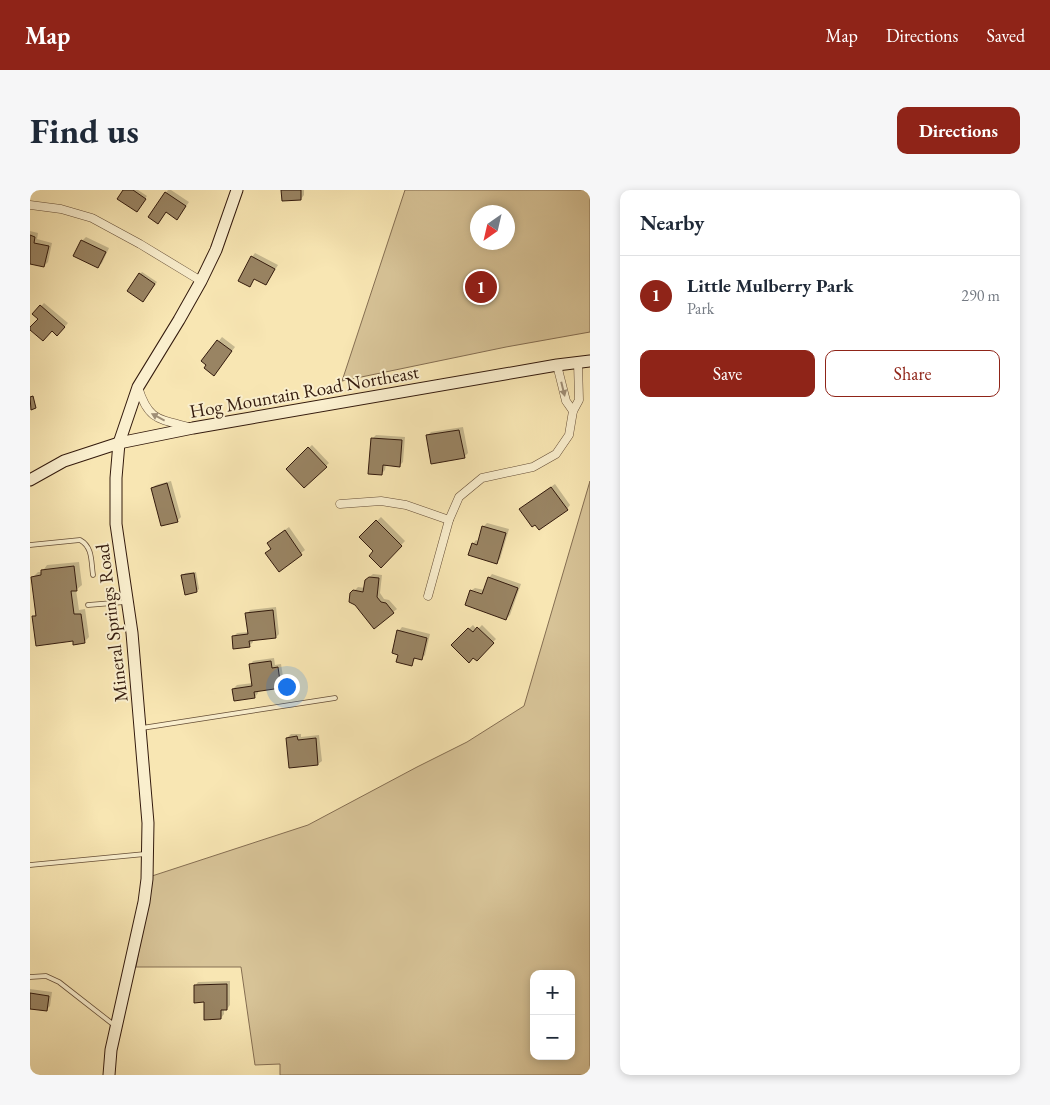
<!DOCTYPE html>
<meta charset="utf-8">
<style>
:root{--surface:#fff;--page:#f6f6f7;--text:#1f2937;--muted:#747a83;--line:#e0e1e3;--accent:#8f2418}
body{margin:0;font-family:"EB Garamond",serif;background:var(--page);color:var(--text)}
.controls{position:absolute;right:15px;bottom:15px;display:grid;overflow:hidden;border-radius:10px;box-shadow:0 2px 8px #0003}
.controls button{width:45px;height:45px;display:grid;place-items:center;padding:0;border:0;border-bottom:1px solid var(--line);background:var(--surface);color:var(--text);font:25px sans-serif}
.compass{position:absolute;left:440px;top:15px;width:45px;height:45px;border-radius:50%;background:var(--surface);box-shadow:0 2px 8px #0003;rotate:214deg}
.you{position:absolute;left:256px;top:496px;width:18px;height:18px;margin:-12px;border:4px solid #fff;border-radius:50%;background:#1a73e8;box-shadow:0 0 0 8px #1a73e833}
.badge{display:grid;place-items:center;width:32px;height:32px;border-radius:50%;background:var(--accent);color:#fff;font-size:16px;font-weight:700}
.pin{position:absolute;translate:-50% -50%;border:2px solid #fff;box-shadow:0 1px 5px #0006}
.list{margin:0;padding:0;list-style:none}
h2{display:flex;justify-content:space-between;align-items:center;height:65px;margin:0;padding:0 20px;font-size:21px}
h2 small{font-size:16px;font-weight:400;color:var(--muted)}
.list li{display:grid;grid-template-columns:32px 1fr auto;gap:15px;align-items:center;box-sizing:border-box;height:80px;padding:0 20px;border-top:1px solid var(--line)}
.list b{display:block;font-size:19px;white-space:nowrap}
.list p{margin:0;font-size:16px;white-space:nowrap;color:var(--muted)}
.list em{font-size:16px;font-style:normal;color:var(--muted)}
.actions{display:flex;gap:10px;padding:15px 20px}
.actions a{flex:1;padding:11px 0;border:1px solid var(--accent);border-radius:10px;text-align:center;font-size:18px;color:var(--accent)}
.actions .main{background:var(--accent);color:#fff}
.map{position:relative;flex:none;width:560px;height:885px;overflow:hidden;border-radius:10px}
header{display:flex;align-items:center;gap:30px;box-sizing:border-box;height:70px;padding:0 25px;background:var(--accent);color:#fff}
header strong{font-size:24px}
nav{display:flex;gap:28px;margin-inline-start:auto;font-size:18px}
.intro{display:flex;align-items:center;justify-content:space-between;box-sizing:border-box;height:120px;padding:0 30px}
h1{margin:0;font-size:35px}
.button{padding:12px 22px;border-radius:10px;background:var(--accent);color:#fff;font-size:18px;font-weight:700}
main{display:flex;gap:30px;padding:0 30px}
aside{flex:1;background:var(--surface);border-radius:10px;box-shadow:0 2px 8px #0003}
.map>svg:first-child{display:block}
.green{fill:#d7c397;stroke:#856e52;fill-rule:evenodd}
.shadow{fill:#0003}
.building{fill:#998463;stroke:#331a0d}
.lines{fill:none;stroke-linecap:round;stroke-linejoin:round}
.lane-casing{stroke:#644d36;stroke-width:5.5}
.street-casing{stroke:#644d36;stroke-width:9}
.secondary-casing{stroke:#331a0d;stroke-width:13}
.lane{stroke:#faefce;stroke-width:4}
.street{stroke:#faefce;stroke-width:8}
.secondary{stroke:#faefce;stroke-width:11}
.oneway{fill:#a08f77}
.labels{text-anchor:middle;stroke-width:4;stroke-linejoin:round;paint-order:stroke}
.street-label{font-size:19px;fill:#331a0d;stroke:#faefce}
</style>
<header>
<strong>Map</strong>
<nav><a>Map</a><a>Directions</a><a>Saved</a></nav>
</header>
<div class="intro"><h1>Find us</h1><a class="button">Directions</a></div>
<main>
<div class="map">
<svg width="560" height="885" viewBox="0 0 560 885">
<rect width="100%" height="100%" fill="#f8e6b3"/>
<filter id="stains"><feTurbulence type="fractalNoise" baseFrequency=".004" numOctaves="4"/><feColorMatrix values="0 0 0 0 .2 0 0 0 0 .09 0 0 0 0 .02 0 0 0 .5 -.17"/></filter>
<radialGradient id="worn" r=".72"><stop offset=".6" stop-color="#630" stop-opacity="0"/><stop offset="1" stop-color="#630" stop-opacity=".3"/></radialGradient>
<!-- green -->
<g class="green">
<path d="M375,0h185v142l-84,15 -164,34zM478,22v30h-30v-30z"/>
<path d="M560,291v594h-310v-11l-25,1 -14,-98h-105l16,-91 156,-51 109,-58 50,-25 57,-36zM504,784h37v82h-37z"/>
</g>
<!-- shadow -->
<g class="shadow">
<polygon points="95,0 108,0 117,6 109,18"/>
<polygon points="138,0 141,0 159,12 150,25 136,21 119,27"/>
<polygon points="253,0 274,0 274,5 271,9"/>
<polygon points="0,41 8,43 7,49 22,53 18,72 14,76 0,73"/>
<polygon points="56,47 79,58 72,73 68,77 45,65 52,51"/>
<polygon points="225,63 248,75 236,94 225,88 219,96 222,67"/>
<polygon points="112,82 127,92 115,108 110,84"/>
<polygon points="14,113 38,133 31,141 4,124"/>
<polygon points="192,147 205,157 187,181 173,171"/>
<polygon points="433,237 438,263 434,267 397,246 401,242"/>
<polygon points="346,245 375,247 373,272 370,275 356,274 355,280 352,283 343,248"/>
<polygon points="282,255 299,273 274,297 257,279"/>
<polygon points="141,291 151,327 147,331 122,298 126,295"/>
<polygon points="525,294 540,315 537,319 494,316"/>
<polygon points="351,327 375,351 351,376 345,361 331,347"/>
<polygon points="457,333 479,339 470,369 466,372 443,354 446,350 449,351 454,336"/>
<polygon points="259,337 275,360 249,380 242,358 242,349"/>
<polygon points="49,372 52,395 46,400 49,420 55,419 59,447 54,452 44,450 3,427 7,423 3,387 8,382 12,382 17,375"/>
<polygon points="166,382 169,399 167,401 153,386 155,383"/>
<polygon points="343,384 352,385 350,403 354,409 359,410 367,419 363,422 321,404 328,397 335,398 336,390"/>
<polygon points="462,384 491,394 480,425 476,429 441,402 458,405 442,400 445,398 454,400 459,388"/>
<polygon points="246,417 249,444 246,447 223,450 223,452 219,456 203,447 207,443 219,442 217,424 220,420"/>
<polygon points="443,435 447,440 452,435 466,449 446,469 422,455"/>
<polygon points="372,437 400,444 395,465 391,469 386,467 381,475 369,464 369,441"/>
<polygon points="244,468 245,475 251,474 254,493 251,497 228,500 228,503 225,507 203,499 207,495 223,493 220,475 223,471"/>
<polygon points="261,544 271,544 271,547 289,545 292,571 288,574 257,548"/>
<polygon points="200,791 200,815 197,819 194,819 194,824 191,828 175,811 165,796 168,792"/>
<polygon points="0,799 22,802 20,816 16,820 0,818"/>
</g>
<!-- building -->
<g class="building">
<polygon points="93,0 103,0 116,9 107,22 87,9"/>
<polygon points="251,0 271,0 271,10 252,11"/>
<polygon points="135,2 156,16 147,30 136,22 128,34 118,27"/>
<polygon points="0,45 5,47 4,53 19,56 14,77 0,74"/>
<polygon points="51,50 76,62 68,78 43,66"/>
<polygon points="221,66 245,79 236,95 224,89 220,97 208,91"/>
<polygon points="109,83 125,94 113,112 97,101"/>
<polygon points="10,115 35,137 27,146 22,141 13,151 0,140 0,137 8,129 2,124"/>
<polygon points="187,150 202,161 184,186 174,178 176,175 171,171"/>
<polygon points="3,206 6,218 1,220 0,207"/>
<polygon points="429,240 435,268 401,274 396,245"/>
<polygon points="341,248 372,250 370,277 353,275 352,285 338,284"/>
<polygon points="278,257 297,277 274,298 256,279"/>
<polygon points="137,293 148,332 131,336 121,298"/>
<polygon points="521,297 538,320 509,340 505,335 502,337 489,319"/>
<polygon points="346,330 372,356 351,378 339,366 343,361 329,347"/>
<polygon points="452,336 476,343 467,374 438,365 442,353 447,355"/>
<polygon points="255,340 272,365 249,382 235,363 241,359 237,353"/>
<polygon points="44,376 47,401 41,401 44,424 51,424 55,453 43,455 43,451 6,456 2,426 6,426 1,387 11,385 11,380"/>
<polygon points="164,383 167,402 155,405 151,385"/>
<polygon points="339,387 349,388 347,407 351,412 356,413 364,423 344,439 325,415 319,412 320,403 323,400 333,402 335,390"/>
<polygon points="458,387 488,398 476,430 435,415 440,400 452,404"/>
<polygon points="243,420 246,448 219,451 220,457 203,459 202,446 218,444 215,423"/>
<polygon points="447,437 464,453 447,471 443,468 439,473 421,455 438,438 443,442"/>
<polygon points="367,440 397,448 392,470 384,468 382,476 366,472 368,465 362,463"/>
<polygon points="241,471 242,478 248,477 251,498 224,502 225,508 204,511 202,499 222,496 219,474"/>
<polygon points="267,546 268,550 286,548 288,575 259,578 256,548"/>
<polygon points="197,794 197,820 191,820 191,829 174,830 174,812 164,813 164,795"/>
<polygon points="0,803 19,806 17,821 0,819"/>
</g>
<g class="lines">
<defs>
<g id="lane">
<path d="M0,355l50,-5c13,7 11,22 13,35"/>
<polyline points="58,415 95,412"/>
<polyline points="112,538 305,508"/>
<polyline points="0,675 115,664"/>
<polyline points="0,787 16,786 29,792 84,835"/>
</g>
<g id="street">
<polyline points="0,15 31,19 62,28 110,54 171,91"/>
<polyline points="527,175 536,211 543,221"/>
<path d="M108,197c10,33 20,32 51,40"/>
<polyline points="310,314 351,311 376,315 419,330"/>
<polyline points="398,406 419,330 429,307 452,288 503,277 526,264 539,245 543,221 549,210 548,172"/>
</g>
<g id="secondary">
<polyline points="0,290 34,271 89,253 163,238 527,175 560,171"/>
<polyline points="79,885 81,860 114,712 117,689 118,633 102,443 86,334 86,288 89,253 108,197 149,130 171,91 186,60 207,0"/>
</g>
</defs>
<!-- lane casing -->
<use href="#lane" class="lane-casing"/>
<!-- street casing -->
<use href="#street" class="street-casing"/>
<!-- secondary casing -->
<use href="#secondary" class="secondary-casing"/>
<!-- lane -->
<use href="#lane" class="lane"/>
<!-- street -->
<use href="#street" class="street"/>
<!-- secondary -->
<use href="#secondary" class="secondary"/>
</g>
<!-- one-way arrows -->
<defs><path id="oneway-solid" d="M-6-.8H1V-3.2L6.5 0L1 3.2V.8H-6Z" transform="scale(1.25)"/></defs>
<g class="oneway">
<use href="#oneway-solid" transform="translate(533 199) rotate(76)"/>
<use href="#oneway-solid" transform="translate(128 227) rotate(-152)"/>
</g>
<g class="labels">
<!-- street labels -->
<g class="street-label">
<text transform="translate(274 201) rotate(-10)" y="7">Hog Mountain Road Northeast</text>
<text transform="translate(81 433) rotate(-97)" y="7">Mineral Springs Road</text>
</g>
</g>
<rect width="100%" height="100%" filter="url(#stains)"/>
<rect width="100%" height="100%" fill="url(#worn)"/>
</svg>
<div class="controls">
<button>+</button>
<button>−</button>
</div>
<svg class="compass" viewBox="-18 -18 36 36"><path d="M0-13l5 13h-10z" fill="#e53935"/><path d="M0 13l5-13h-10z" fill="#747a83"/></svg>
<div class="you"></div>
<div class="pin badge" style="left:451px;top:97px">1</div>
</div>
<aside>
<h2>Nearby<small></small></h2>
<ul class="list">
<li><span class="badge">1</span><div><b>Little Mulberry Park</b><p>Park</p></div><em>290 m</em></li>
</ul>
<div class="actions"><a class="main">Save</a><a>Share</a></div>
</aside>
</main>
